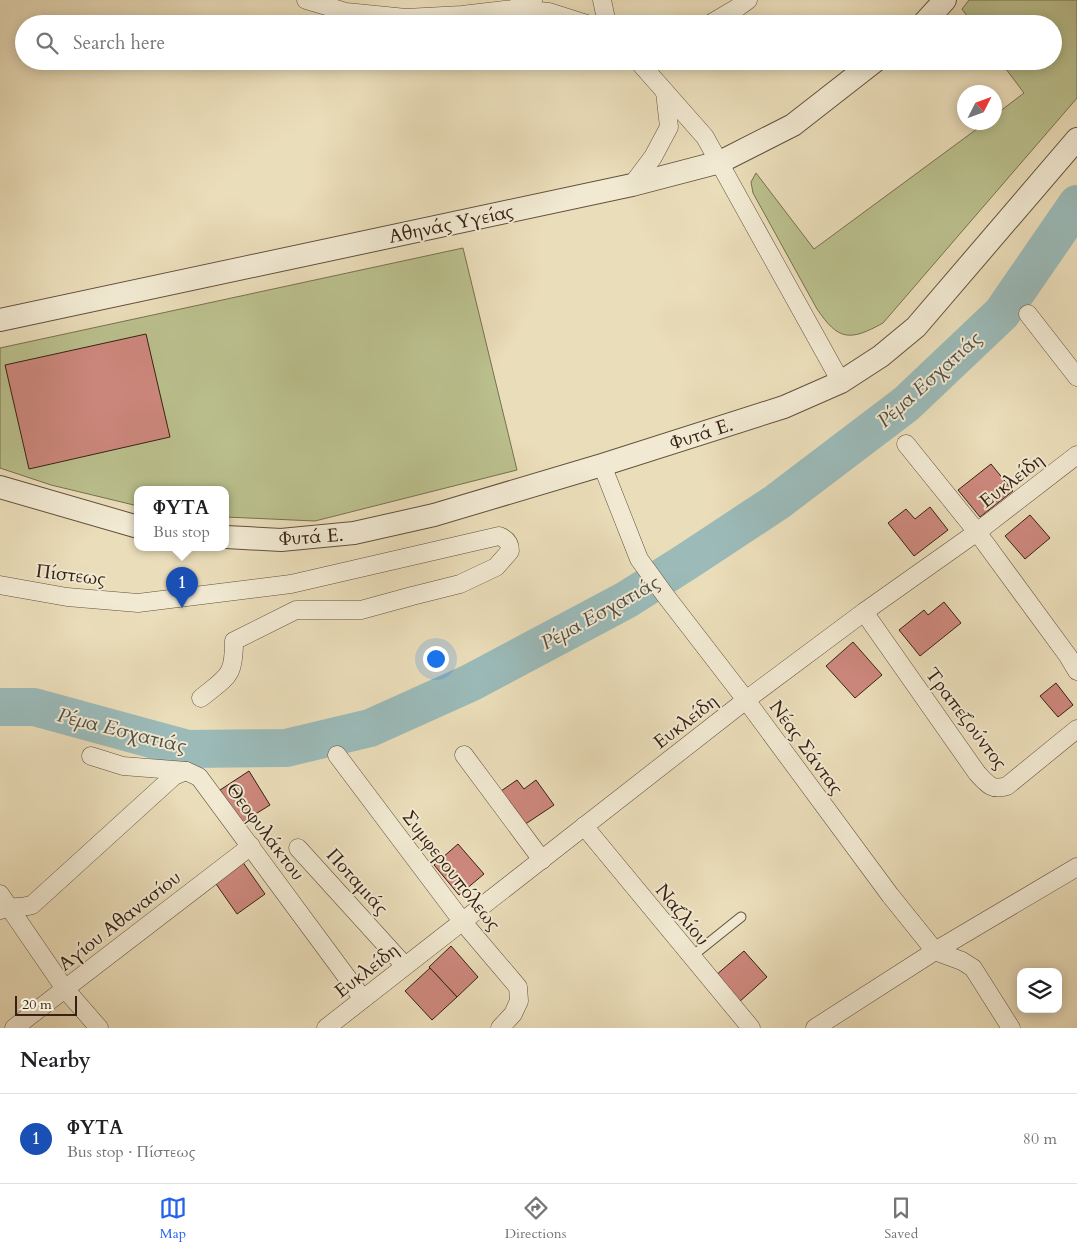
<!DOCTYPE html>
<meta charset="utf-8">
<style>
:root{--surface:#fff;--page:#f6f6f6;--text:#202124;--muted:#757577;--line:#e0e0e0;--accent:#2563eb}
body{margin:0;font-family:Cardo,serif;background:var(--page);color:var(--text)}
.controls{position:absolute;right:15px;bottom:15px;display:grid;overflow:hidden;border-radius:10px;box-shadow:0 2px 12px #0003}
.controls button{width:45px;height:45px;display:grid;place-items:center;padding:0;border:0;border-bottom:1px solid var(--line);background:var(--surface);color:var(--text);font:25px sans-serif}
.compass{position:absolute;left:957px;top:85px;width:45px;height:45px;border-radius:50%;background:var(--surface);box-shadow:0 2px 12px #0003;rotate:48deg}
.scale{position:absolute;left:15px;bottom:12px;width:62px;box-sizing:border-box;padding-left:5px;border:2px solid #362114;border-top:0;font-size:14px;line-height:18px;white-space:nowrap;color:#362114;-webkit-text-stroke:4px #f1e9d2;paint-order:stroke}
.you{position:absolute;left:435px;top:658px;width:18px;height:18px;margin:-12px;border:4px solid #fff;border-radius:50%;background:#1a73e8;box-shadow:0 0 0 8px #1a73e833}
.badge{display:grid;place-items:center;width:32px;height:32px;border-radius:50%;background:var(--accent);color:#fff;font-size:16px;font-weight:700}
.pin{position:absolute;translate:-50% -41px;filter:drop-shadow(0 1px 2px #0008)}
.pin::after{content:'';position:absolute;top:26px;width:18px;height:15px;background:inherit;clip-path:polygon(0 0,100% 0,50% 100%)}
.popup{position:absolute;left:134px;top:486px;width:95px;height:65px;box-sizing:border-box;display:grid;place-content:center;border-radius:10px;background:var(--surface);filter:drop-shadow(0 1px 4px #0005);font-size:16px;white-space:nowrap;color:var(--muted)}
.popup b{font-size:19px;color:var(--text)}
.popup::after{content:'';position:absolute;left:50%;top:100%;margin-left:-10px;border:10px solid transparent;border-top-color:var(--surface)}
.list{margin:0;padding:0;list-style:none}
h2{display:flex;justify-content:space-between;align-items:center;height:65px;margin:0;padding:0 20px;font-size:21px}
h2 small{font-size:16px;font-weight:400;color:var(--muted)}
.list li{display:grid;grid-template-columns:32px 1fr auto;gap:15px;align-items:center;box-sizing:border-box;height:90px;padding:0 20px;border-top:1px solid var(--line)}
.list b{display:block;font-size:19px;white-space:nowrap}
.list p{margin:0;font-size:16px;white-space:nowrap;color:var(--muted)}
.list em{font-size:16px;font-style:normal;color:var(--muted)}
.icon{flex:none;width:28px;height:28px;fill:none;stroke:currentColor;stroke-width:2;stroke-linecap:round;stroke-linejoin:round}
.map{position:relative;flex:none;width:1077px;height:1028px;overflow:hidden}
.search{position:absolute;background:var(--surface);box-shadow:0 2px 12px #0003;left:15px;right:15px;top:15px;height:55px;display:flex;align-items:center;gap:12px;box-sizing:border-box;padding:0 18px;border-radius:28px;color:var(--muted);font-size:19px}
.sheet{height:155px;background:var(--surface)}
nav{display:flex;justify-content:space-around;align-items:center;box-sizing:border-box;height:70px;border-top:1px solid var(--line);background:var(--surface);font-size:14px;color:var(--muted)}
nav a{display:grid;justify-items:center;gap:2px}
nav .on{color:var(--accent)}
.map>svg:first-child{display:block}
.green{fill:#bac08d;stroke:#787050}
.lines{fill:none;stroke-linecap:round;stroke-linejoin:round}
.river{stroke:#9bbab8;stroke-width:38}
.building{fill:#cd887d;stroke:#362114}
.service-casing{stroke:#63503d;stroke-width:11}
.minor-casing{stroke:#63503d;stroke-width:19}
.tertiary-casing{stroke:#63503d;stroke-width:24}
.service{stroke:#f1e9d2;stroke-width:9}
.minor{stroke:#f1e9d2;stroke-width:18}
.tertiary{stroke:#f1e9d2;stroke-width:22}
.labels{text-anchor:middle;stroke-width:4;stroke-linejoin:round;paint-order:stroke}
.street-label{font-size:19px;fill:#362114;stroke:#f1e9d2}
.water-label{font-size:20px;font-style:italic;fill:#544f45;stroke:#f1e9d2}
</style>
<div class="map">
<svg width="1077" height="1028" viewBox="0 0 1077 1028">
<rect width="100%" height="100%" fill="#eaddb9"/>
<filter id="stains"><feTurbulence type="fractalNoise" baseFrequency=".004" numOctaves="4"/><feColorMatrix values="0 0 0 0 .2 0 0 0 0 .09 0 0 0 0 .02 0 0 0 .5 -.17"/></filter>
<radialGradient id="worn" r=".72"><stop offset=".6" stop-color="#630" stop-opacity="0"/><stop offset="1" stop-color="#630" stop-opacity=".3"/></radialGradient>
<!-- green -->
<g class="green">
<path d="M969,0h108v98l-194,225c-34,19 -45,17 -66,-14l-64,-116 -2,-11 5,-9 58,76 171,-126 9,-1 1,-7 29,-22 -24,-32h53v-37h-80l-11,-15z"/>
<polygon points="463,248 517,470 315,521 226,517 226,489 138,489 138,506 51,485 0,468 0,348"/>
</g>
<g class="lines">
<!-- river -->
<polyline class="river" points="0,707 34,707 188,749 286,748 370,728 470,683 626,600 686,562 777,502 906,404 1002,313 1077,204"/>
</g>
<!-- building -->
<g class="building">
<polygon points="146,334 170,437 29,469 5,365"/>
<polygon points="991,464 1013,491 980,517 958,490"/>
<polygon points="930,507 948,530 914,556 888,523 906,509 915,519"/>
<polygon points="1030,515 1050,538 1025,559 1005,536"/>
<polygon points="944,602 961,623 920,656 899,630 924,610 928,615"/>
<polygon points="853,642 882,675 855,698 826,666"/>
<polygon points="1056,683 1073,705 1058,717 1040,696"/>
<polygon points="249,771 270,805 241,823 220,790"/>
<polygon points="517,780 524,789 536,780 554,805 524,825 501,791"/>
<polygon points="458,844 484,874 459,895 434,865"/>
<polygon points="242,861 265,894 237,914 214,881"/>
<polygon points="451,946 478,977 457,997 429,967"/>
<polygon points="744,951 767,977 738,1003 715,976"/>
<polygon points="430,968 457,997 432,1020 405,991"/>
</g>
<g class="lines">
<defs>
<polyline id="service" points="691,957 741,917"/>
<g id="minor">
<polyline points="306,0 346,12 406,18 462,15 513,9 533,0"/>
<polyline points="602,0 606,19 609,24"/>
<polyline points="516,9 549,12 587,24"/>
<polyline points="710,24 737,8 748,0"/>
<polyline points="638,61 705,137 841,382"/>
<polyline points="632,185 653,157 669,127 665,92"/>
<polyline points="1028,314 1077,377"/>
<polyline points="906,444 977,532 1068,656 1077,671"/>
<polyline points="602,465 639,559 665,595 746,700 890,895 935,951 962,961 973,968 1011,1028"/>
<path d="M0,585l67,12 71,6 153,-19 208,-48c8,3 11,7 11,15l-14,16 -36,17 -48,12 -51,14h-65l-62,31c0,36 -6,35 -33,57"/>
<path d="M864,612l113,161c10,11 15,18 30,13l70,-57"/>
<polyline points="337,755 462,921 518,987 519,1001 513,1014 500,1028"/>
<polyline points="464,755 542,860"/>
<polyline points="91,756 123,766 186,771 199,777 363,999"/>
<polyline points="584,826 751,1028"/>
<polyline points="298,848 405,966"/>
<polyline points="0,894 65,989 99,1028"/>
<path d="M0,910c11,-4 21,-2 32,-5l142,-129 12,-5"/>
<polyline points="14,1028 251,846"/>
<polyline points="326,1028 746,700 864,612 977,532 1077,455"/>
<polyline points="815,1028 935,951 1077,867"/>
</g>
<g id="tertiary">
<polyline points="923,24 945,0"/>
<polyline points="0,320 632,185 720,162 793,125 875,61"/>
<polyline points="0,487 138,527"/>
<polyline points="226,537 281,540 354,533 434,515 602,465 784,407 841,382 881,356 916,327 1077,139"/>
</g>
</defs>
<!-- service casing -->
<use href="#service" class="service-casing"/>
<!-- minor casing -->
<use href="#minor" class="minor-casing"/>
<!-- tertiary casing -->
<use href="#tertiary" class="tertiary-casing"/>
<!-- service -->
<use href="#service" class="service"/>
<!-- minor -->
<use href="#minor" class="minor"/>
<!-- tertiary -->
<use href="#tertiary" class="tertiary"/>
</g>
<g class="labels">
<!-- street labels -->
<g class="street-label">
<text transform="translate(451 223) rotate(-12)" y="7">Αθηνάς Υγείας</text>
<text transform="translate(701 433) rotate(-18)" y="7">Φυτά Ε.</text>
<text transform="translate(1011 480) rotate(-38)" y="7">Ευκλείδη</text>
<text transform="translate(311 536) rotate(-4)" y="7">Φυτά Ε.</text>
<text transform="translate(71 574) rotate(7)" y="7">Πίστεως</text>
<text transform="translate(967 718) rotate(53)" y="7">Τραπεζούντος</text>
<text transform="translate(685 721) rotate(-38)" y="7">Ευκλείδη</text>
<text transform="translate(807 747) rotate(54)" y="7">Νέας Σάντας</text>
<text transform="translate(266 831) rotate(53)" y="7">Θεοφυλάκτου</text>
<text transform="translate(452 870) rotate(52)" y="7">Συμφερουπόλεως</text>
<text transform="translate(358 881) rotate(48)" y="7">Ποταμιάς</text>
<text transform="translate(683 914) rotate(51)" y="7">Ναζλίου</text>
<text transform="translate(119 920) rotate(-38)" y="7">Αγίου Αθανασίου</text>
<text transform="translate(366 970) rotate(-38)" y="7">Ευκλείδη</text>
</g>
<!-- water labels -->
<g class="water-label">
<text transform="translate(929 379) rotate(-42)" y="7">Ρέμα Εσχατιάς</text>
<text transform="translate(600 612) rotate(-29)" y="7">Ρέμα Εσχατιάς</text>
<text transform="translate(122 730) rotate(14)" y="7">Ρέμα Εσχατιάς</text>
</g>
</g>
<rect width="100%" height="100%" filter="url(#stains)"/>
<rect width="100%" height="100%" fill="url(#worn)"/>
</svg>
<div class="controls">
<button><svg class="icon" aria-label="layers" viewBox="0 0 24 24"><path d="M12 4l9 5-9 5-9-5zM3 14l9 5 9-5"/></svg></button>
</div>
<svg class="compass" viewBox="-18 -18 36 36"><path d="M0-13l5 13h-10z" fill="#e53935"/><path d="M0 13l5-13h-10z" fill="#757577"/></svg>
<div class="scale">20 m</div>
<div class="you"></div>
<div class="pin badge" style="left:182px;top:608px;background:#1a4fb4">1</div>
<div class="popup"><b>ΦΥΤΑ</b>Bus stop</div>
<div class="search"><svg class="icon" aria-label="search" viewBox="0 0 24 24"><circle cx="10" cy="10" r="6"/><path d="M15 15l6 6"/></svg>Search here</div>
</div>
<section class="sheet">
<h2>Nearby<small></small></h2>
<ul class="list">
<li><span class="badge" style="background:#1a4fb4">1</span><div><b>ΦΥΤΑ</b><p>Bus stop · Πίστεως</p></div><em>80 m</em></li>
</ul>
</section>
<nav>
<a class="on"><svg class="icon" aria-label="map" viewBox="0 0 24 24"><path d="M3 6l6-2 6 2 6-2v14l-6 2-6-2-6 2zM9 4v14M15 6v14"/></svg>Map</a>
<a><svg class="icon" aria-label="directions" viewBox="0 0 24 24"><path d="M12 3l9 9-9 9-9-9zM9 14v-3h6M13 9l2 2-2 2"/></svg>Directions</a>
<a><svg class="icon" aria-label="saved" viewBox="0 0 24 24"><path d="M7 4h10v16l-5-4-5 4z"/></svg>Saved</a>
</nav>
